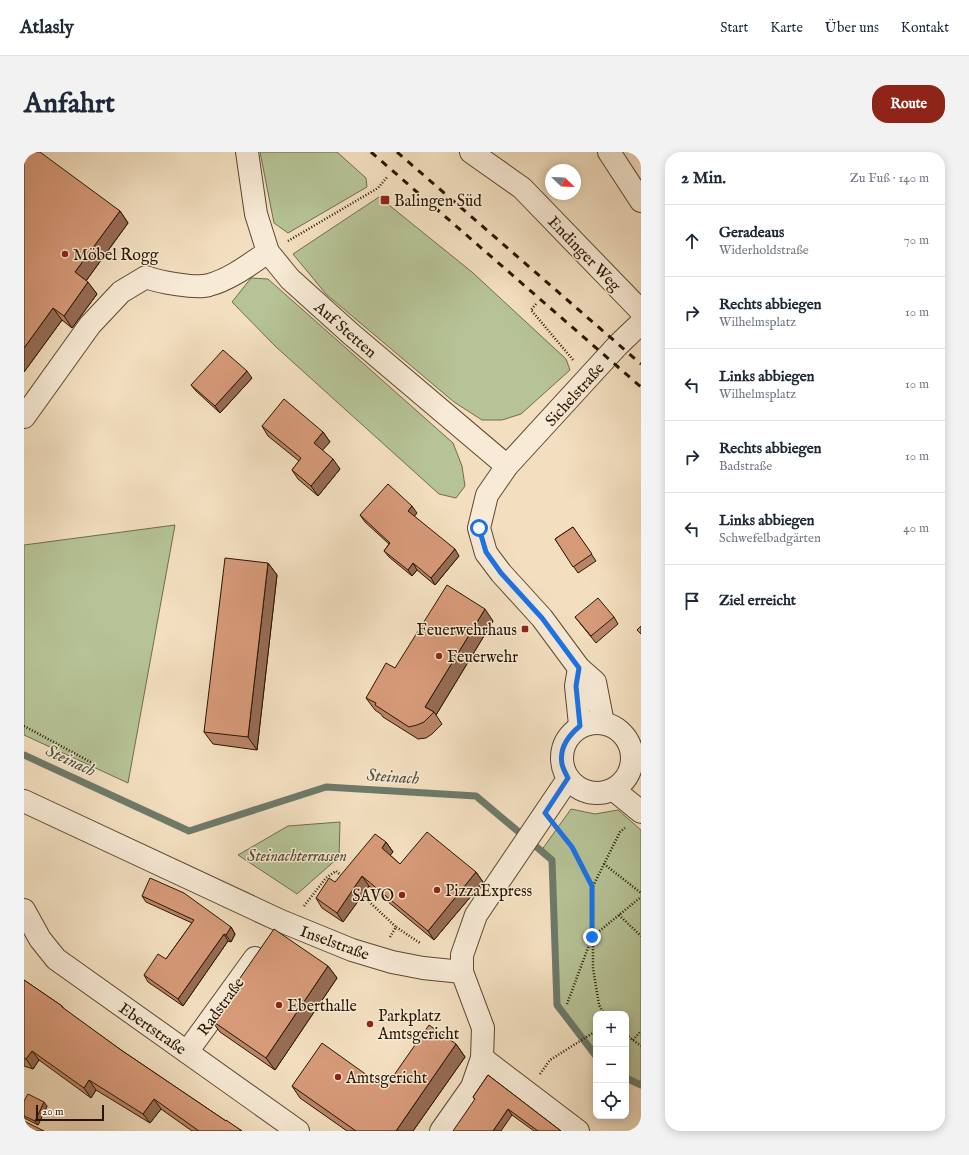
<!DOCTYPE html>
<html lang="de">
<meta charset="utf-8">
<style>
:root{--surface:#fff;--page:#f2f2f3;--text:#1f2937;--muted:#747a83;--line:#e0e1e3;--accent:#8f2418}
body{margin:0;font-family:"IM FELL English",serif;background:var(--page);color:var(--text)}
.controls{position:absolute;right:12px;bottom:12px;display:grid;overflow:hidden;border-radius:8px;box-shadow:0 2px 10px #0003}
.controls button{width:36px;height:36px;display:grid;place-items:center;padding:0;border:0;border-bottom:1px solid var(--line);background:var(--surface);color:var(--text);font:20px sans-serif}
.compass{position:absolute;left:521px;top:12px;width:36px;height:36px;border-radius:50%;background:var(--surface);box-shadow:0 2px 10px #0003;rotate:113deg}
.scale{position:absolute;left:12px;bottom:10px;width:68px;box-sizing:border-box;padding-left:4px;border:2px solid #2a1600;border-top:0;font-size:11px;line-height:14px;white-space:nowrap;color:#2a1600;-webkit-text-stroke:3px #f7ead6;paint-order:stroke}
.stop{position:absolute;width:12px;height:12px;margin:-9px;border:3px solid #1a73e8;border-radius:50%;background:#fff}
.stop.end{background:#1a73e8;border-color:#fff;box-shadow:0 1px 4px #0008}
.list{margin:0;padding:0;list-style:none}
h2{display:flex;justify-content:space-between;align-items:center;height:52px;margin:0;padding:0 16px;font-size:17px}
h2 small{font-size:13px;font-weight:400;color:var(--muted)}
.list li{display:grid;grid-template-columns:26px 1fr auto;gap:12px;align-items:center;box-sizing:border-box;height:72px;padding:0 16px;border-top:1px solid var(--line)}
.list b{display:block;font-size:15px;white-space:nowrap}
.list p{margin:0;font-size:13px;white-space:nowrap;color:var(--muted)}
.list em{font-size:13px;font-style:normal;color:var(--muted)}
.icon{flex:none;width:22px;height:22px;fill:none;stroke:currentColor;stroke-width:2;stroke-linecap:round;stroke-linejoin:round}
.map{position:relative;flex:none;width:617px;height:979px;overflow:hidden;border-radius:16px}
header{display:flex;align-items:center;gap:24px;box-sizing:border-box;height:56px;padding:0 20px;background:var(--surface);border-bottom:1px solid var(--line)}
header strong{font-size:19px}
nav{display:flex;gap:22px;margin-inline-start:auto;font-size:14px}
.intro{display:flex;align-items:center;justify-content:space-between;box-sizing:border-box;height:96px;padding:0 24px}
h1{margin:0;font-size:28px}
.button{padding:10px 18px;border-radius:16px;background:var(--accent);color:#fff;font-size:14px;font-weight:700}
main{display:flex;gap:24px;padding:0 24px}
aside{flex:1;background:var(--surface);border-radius:16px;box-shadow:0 2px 10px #0003}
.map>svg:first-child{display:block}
.green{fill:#b6c396;stroke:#706c4b}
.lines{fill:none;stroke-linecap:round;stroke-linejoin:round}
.stream{stroke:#6e7a6a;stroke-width:7}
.minor-casing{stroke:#5c4830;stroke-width:24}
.path{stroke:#2a1600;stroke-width:2.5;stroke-dasharray:1 2;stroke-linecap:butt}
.minor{stroke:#f7ead6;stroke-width:22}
.rail{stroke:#2a1600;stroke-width:3;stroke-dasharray:7 7;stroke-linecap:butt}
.wall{fill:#b98468;stroke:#2a1600}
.shaded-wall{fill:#966c55;stroke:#2a1600}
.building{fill:#d79a79;stroke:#2a1600}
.route{stroke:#1a73e8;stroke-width:5}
.poi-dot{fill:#8f2418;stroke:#f7ead6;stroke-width:1.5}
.labels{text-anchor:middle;stroke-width:3;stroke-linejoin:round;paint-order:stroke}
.poi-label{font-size:16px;fill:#2a1600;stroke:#f7ead6;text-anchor:start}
.street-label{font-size:16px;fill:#2a1600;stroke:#f7ead6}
.park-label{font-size:16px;font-style:italic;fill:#544a2d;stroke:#f7ead6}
.water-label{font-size:17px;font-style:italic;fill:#52503e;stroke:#f7ead6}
</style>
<header>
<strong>Atlasly</strong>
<nav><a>Start</a><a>Karte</a><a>Über uns</a><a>Kontakt</a></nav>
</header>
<div class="intro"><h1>Anfahrt</h1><a class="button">Route</a></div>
<main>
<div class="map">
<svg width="617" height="979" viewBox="0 0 617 979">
<rect width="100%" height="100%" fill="#f3dfc0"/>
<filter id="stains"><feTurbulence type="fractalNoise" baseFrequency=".005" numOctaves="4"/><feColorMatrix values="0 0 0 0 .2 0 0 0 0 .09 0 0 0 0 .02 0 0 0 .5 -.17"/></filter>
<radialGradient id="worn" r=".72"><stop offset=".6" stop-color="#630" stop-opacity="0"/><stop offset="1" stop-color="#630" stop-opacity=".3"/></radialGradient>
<!-- green -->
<g class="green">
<polygon points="236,0 313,0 342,26 343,35 264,81 250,71"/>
<polygon points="355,45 448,120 542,207 546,218 497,262 478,268 458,268 430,250 302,142 269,102"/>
<polygon points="227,126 244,127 429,291 438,314 441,334 432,346 415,342 251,194 208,150"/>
<polygon points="151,373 104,631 0,583 0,393"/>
<polygon points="547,657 571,662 594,658 617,678 617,933 602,926 602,862 572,862 572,904 533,853 528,708 517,699"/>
<polygon points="316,670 315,705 273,742 214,703 264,674"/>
</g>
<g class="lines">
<!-- stream -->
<g class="stream">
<polyline points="0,603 165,679 302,635 452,644 528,708 533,853 572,904"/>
<polyline points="602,926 617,933"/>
</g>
<defs>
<g id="minor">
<polyline points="223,0 232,62 244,100 266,127 327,182 483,314"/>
<polyline points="447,0 498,36 617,159"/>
<polyline points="585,0 617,49"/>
<path d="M0,265l66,-92 31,-33 25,-15c12,5 51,12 63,8 22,-6 41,-21 59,-33"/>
<polyline points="555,516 552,534 556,573"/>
<circle cx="573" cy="606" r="35"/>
<polyline points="579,571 571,530 555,516 518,466 477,421 462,401 455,376 463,343 483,314 594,193 617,171"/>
<polyline points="590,638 617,660"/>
<polyline points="0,649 257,769 328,798 368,810 399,816 438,820"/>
<polyline points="0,758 16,787 32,807 274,979"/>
<polyline points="163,900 231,806"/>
<polyline points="458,906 554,979"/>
<polyline points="417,979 448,935 458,906 459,876 438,820 438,803 452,763 544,627"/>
</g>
</defs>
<!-- minor casing -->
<use href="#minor" class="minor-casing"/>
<!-- path -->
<g class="path">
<polyline points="264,89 354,36 364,24"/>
<polyline points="512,152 507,158 550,209"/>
<polyline points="0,574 72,613"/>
<polyline points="535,678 548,695 569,734 569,816 575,853 580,862"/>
<polyline points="580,712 617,741"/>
<polyline points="569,734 596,680 601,676"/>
<polyline points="336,741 372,775"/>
<polyline points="280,754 302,726 312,719 319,725"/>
<polyline points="595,763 617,784"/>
<polyline points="366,785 372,775 396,791"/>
<polyline points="543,852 568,785 617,745"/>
<polyline points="602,883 617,894"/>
<polyline points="609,888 617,879"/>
<polyline points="516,922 526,908 572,879"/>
</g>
<!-- minor -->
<use href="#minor" class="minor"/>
<!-- rail -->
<g class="rail">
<polyline points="347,0 617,235"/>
<polyline points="373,0 617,212"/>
</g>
</g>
<!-- wall -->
<g class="wall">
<polygon points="0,0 96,59 104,71 62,129 73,142 48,176 38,168 0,220"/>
<polygon points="228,226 196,261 172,239 167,233"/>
<polygon points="238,274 299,280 306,290 298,298 316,317 294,344 274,327 268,318 275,309 244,284"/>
<polygon points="393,361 390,364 435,404 411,433 393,418 388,424 365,405 360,399 365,392 341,370 336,363"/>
<polygon points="549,375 572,409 554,421 531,387"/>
<polygon points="244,411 253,423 233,598 189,592 180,580"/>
<polygon points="551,465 590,465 594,472 572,491"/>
<polygon points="469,469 412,563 418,572 408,582 402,586 394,587 359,565 357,562 351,558 342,546 371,516"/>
<polygon points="362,690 369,700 366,703 376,712 452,720 459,730 410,788 345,734 319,770 298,756 292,746"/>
<polygon points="118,744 207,775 211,782 207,790 204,789 159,854 124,830 120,823 142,807 168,771 122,750"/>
<polygon points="304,814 313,826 251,918 196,880 187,868"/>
<polygon points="0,828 38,854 40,857 97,898 202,969 218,979 168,979 137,957 126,971 72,938 67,946 15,908 9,917 0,914"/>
<polygon points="432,892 441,905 389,979 323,979 276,946 268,934 361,936"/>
<polygon points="464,923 537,979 510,979 488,963 451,948 449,945"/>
<polygon points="0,949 23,954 14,973 0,966"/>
</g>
<!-- shaded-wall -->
<g class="shaded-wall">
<polygon points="96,59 104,71 59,133 51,120"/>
<polygon points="64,130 73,142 48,176 40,164"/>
<polygon points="29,156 38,168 0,220 0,196"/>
<polygon points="223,219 228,226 196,261 191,254"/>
<polygon points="299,280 306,290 296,301 290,291"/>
<polygon points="309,307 316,317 294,344 287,334"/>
<polygon points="388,354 393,361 389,366 384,359"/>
<polygon points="431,397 435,404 411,433 407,426"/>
<polygon points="244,411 253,423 233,598 224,585"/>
<polygon points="389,411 393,418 388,424 384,418"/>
<polygon points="461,457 469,469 412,563 410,560 401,555"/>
<polygon points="362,690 369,700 364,706 358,696"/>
<polygon points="452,720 459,730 410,788 404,779"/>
<polygon points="338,724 345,734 319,770 313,761"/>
<polygon points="207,775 211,782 207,790 202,783"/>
<polygon points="200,782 204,789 159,854 154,847"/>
<polygon points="304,814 313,826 251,918 242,906"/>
<polygon points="432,892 441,905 389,979 372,979"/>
<polygon points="8,899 15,908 9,917 2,907"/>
<polygon points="65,928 72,938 67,946 60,936"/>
<polygon points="130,947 137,957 126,971 119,962"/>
<polygon points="20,950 23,954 14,973 11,969"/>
<polygon points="484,957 488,963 477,979 469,979"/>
</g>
<!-- building -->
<g class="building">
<polygon points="0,0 16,0 96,59 51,120 64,130 40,164 29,156 0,196"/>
<polygon points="199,198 223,219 191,254 167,233"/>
<polygon points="260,247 299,280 290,291 309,307 287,334 268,318 277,306 238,274"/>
<polygon points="364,332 388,354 384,359 431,397 407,426 389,411 384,418 360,399 366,391 336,363"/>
<polygon points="549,375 568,402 549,415 531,387"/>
<polygon points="201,406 244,411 224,585 180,580"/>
<polygon points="423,433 461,457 401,555 410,560 400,570 393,573 385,575 351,553 352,551 342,546 362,511 371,516"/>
<polygon points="574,446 590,465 567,484 551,465"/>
<polygon points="617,474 617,482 613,478"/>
<polygon points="403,680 452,720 404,779 338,724 313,761 292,746 305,726 311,730 351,682 362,690 358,696 376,712"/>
<polygon points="126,726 160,741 207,775 202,783 200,782 154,847 120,823 134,802 142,807 170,768 118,744"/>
<polygon points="250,777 304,814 242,906 187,868"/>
<polygon points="0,828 38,854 38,855 97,898 202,969 202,968 218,979 175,979 130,947 119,962 65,928 60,936 8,899 2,907 0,906"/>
<polygon points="405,873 432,892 372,979 332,979 268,934 298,891 361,936"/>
<polygon points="464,923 537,979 514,979 484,957 469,979 429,979 451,947 449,945"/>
<polygon points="4,942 20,950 11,969 0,964 0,949"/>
<polygon points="0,969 20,979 0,979"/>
<polygon points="617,973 617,979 612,979"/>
</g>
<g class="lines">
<!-- route -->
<path class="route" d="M455,376l7,24 15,21 41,45 37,50 -3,18 4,40c-11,9 -21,22 -18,38 1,5 4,10 6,14l-23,35 27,34 20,39v51"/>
</g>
<!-- markers -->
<g class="poi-dot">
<rect x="356" y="43" width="10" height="10" rx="2"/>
<circle cx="41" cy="102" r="4"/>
<rect x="497" y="473" width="8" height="8" rx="2"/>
<circle cx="415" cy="504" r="4"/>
<circle cx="413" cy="738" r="4"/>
<circle cx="378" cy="743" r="4"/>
<circle cx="255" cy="853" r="4"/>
<circle cx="346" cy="872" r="4"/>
<circle cx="314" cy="925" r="4"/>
</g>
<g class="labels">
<!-- poi labels -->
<g class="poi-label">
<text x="370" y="54">Balingen Süd</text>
<text x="49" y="108">Möbel Rogg</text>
<text x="493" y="483" text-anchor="end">Feuerwehrhaus</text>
<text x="423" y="510">Feuerwehr</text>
<text x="421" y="744">PizzaExpress</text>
<text x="370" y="749" text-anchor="end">SAVO</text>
<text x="263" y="859">Eberthalle</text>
<text x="354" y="869">Parkplatz<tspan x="354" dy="18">Amtsgericht</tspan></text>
<text x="322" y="931">Amtsgericht</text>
</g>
<!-- street labels -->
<g class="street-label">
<text transform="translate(561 101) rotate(46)" y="6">Endinger Weg</text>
<text transform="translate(322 177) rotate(41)" y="6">Auf Stetten</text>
<text transform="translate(550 242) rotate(-48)" y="6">Sichelstraße</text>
<text transform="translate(311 790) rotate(20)" y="6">Inselstraße</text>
<text transform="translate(196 854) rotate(-54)" y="6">Radstraße</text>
<text transform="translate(129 876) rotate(35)" y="6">Ebertstraße</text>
</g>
<!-- park labels -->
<g class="park-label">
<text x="273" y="709">Steinachterrassen</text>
</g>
<!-- water labels -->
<g class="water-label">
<text transform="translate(47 608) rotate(25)" y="6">Steinach</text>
<text transform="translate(369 624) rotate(4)" y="6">Steinach</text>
</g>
</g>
<rect width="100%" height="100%" filter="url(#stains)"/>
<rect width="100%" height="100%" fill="url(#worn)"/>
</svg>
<div class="controls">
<button>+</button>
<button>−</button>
<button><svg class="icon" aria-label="locate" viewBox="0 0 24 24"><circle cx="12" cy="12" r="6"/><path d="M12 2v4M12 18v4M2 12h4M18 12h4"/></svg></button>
</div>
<svg class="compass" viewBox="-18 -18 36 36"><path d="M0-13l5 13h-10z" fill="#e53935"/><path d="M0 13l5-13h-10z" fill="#747a83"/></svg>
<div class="scale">20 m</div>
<div class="stop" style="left:455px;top:376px"></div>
<div class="stop end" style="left:568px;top:785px"></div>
</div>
<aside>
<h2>2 Min.<small>Zu Fuß · 140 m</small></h2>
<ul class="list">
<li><svg class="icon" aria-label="ahead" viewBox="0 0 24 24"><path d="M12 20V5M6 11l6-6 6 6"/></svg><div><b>Geradeaus</b><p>Widerholdstraße</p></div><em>70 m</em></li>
<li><svg class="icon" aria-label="right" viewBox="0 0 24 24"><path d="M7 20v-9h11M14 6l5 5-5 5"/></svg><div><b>Rechts abbiegen</b><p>Wilhelmsplatz</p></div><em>10 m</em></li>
<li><svg class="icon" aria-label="left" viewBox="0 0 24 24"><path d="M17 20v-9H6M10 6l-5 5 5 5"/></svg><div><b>Links abbiegen</b><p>Wilhelmsplatz</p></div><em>10 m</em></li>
<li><svg class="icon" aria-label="right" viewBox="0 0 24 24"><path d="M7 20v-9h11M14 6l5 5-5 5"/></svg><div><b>Rechts abbiegen</b><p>Badstraße</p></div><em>10 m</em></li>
<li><svg class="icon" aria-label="left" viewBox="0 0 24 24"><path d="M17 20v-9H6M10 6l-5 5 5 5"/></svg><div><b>Links abbiegen</b><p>Schwefelbadgärten</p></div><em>40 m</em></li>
<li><svg class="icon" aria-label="arrive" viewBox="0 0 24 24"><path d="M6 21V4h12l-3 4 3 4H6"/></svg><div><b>Ziel erreicht</b></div></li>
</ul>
</aside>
</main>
